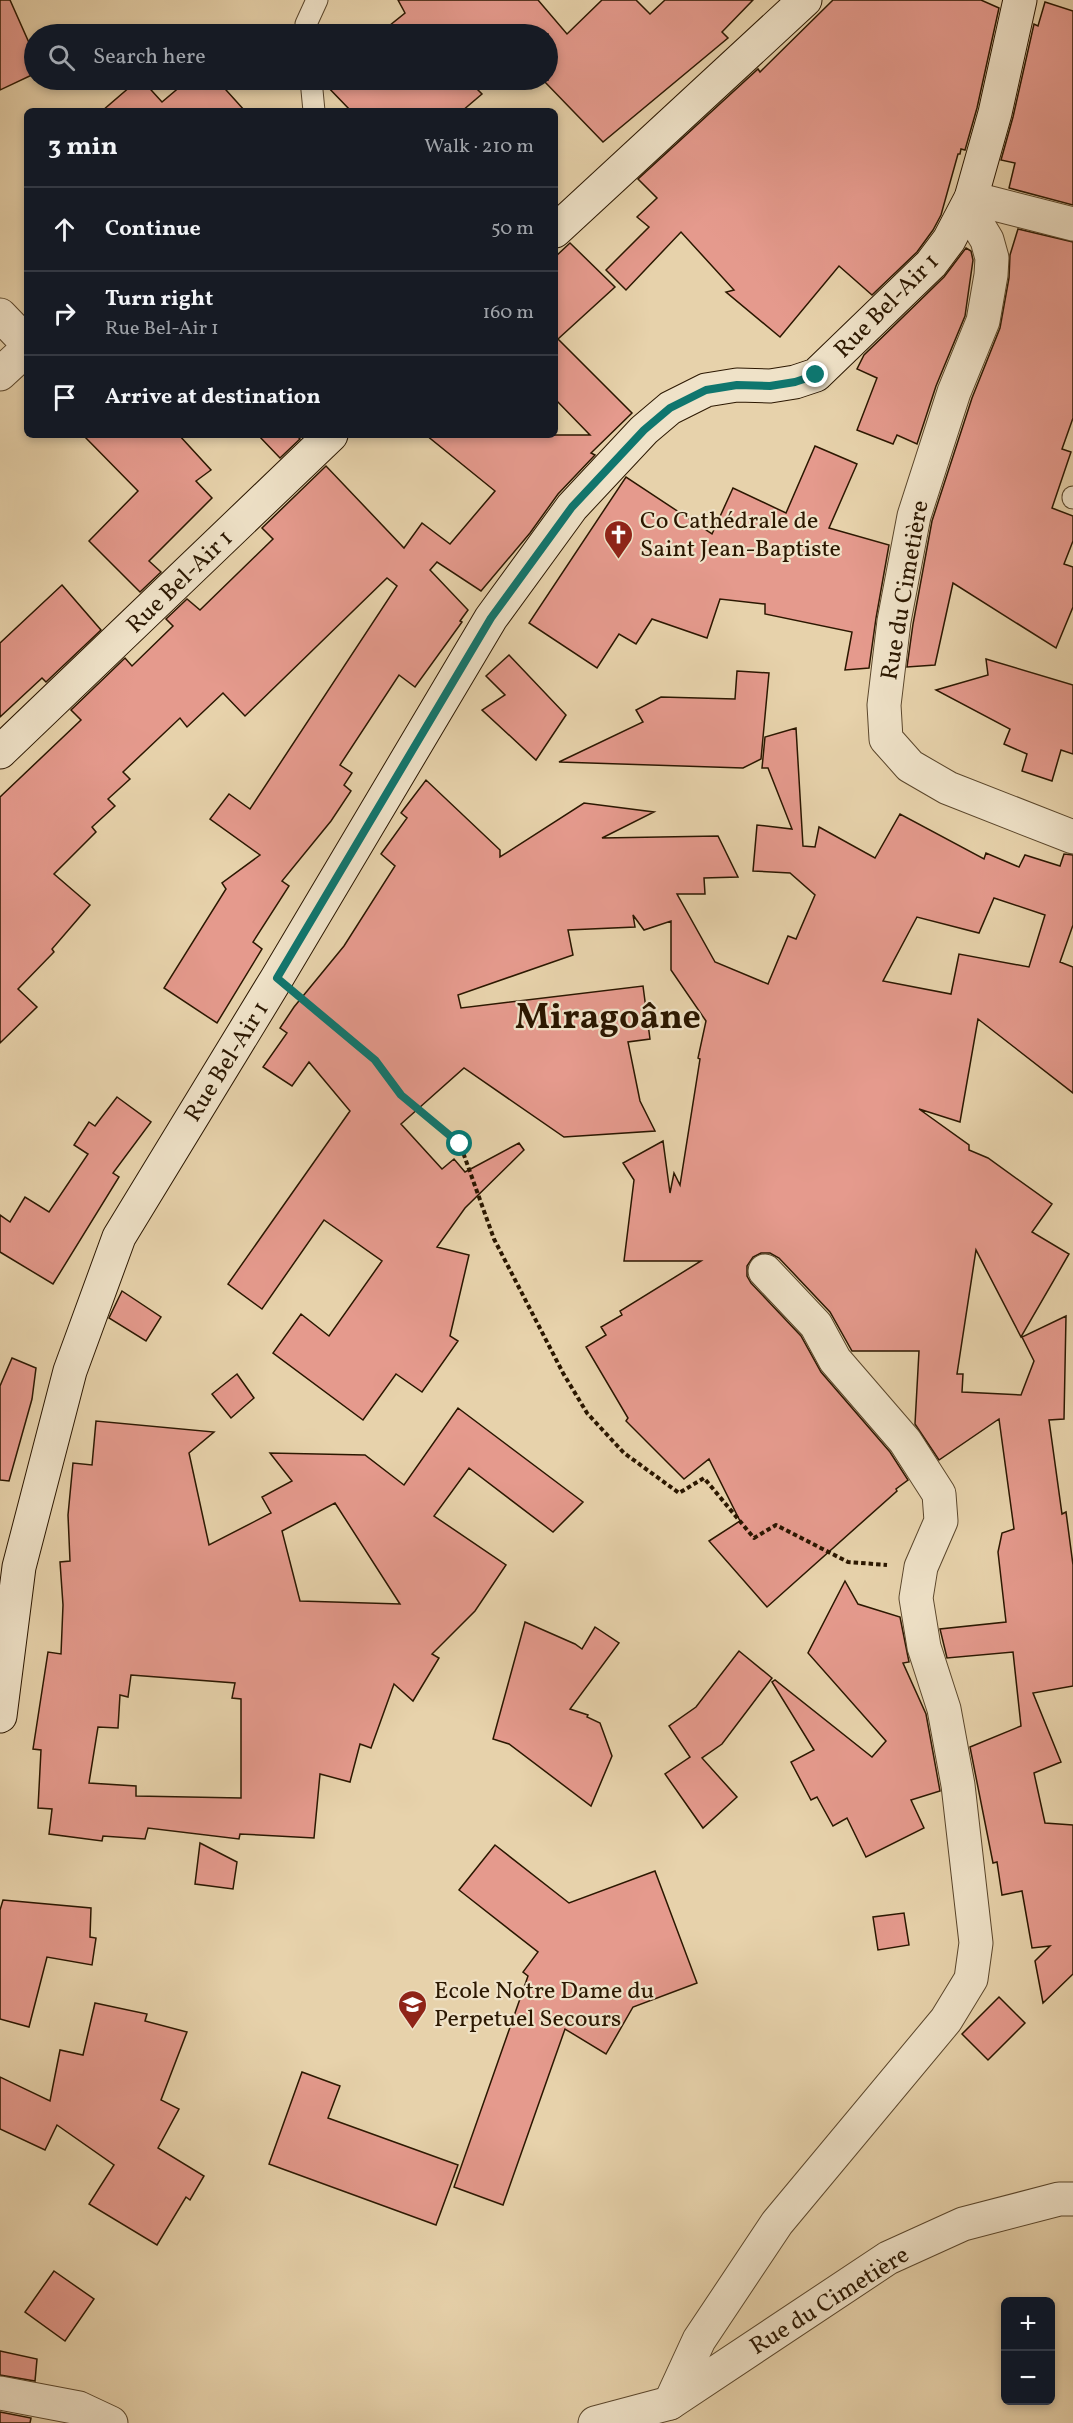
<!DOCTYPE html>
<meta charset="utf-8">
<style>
:root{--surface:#171b24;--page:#242831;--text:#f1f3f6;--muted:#9ea1a6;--line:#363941}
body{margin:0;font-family:Vollkorn,serif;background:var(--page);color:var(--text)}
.controls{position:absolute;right:18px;bottom:18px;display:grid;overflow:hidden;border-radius:9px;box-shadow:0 3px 9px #0003}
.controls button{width:54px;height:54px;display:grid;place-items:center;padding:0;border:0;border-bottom:2px solid var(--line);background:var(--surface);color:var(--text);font:30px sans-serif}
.stop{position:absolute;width:18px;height:18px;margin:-14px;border:4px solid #0f766e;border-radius:50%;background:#fff}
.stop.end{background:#0f766e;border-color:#fff;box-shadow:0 2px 6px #0008}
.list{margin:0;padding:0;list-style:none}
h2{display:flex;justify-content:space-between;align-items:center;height:78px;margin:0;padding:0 24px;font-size:26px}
h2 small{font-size:20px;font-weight:400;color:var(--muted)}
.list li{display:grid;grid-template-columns:39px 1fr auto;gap:18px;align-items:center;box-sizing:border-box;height:84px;padding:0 24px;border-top:2px solid var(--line)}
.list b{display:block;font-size:22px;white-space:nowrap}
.list p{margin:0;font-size:20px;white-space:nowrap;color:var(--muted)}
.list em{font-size:20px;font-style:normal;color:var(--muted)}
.icon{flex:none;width:33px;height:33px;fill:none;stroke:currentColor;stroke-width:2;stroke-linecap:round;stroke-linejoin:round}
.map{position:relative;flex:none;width:1073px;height:2423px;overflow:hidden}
.search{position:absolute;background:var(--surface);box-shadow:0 3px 9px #0003;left:24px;top:24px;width:534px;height:66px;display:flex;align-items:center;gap:15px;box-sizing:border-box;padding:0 21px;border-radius:33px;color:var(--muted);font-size:22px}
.panel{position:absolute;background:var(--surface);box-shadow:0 3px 9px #0003;left:24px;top:108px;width:534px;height:330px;border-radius:9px}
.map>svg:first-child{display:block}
.building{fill:#e59a8d;stroke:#2b1700;stroke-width:1.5;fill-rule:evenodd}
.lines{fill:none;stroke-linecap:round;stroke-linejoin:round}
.lane-casing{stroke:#5a462b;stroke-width:23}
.street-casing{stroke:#5a462b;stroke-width:35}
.secondary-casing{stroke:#2b1700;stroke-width:35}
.path{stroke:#2b1700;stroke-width:4;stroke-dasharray:4.5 3;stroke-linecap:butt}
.lane{stroke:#efe2c8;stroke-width:21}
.street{stroke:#efe2c8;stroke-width:33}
.secondary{stroke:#efe2c8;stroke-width:33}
.route{stroke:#0f766e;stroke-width:8}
.labels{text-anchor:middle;stroke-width:4.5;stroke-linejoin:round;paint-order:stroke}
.street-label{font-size:24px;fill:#2b1700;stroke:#efe2c8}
.poi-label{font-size:24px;fill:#2b1700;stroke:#efe2c8;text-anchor:start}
.town-label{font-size:36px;font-weight:bold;fill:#2b1700;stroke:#efe2c8}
</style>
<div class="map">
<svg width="1073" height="2423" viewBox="0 0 1073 2423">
<rect width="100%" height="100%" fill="#e7d2ab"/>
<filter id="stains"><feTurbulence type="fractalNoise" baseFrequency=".00333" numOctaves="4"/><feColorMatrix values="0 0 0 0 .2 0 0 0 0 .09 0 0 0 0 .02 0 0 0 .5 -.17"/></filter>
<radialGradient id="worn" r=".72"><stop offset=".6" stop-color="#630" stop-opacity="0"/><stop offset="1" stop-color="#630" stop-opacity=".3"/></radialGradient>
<!-- building -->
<g class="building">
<polygon points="0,0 10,0 34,54 34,74 0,90"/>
<polygon points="398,0 538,0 567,34 602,0 636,0 650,14 665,0 753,0 722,32 728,38 603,142 543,80 548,80 548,34 379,34 405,13"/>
<polygon points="833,0 981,0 999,8 977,108 965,150 961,149 960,154 958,154 941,215 933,230 917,252 872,295 839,266 780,337 726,292 734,290 681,232 626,290 606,270 649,227 637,217 657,198 638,179 758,69 760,72"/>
<polygon points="1045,2 1073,11 1073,205 1009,188 1015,163 1001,160 1013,117 1034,24 1038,26"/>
<polygon points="138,80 142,80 162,102 188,80 217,80 245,111 102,111"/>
<polygon points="325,80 468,80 482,94 462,111 351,111 324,83"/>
<polygon points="1018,229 1073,242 1073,418 1062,449 1071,452 1052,508 1073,516 1073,541 1064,564 1073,567 1073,607 1056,648 953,583 935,665 907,667 913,624 932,521 972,398 1000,328 1009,278 1010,255"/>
<polygon points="570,243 615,287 558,339 632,413 591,453 595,455 558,494 530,533 481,591 437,562 430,570 468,610 460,621 462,622 415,687 399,675 340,765 352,773 344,785 351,791 331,821 282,881 289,886 253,942 262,949 217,1023 164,988 226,889 222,883 260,855 210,819 229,794 250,809 397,586 387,578 245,716 223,693 187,727 180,718 123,772 130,779 108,799 115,806 92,827 96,832 54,874 90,905 52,949 54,952 18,989 37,1007 0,1043 0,797 81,720 71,710 125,658 132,666 173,626 166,619 187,599 200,610 273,539 262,528 326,466 404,548 422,523 450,544 495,491 426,435 590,435 555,399 555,257"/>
<polygon points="966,248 971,251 973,260 965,316 936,386 917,444 897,435 893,444 857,430 877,378 857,369 864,355 944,277"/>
<polygon points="83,435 179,435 211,470 196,481 212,498 149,561 161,572 140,592 89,541 138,491"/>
<polygon points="258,435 296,435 300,439 280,458"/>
<polygon points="815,446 857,464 829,528 889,545 876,618 869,668 845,670 852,632 765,614 765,604 720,599 707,638 652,619 636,644 619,634 597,668 529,623 626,477 712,534 733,488 786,513"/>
<polygon points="62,585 101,630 46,682 42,678 0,717 0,643"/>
<polygon points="509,655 566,715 536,760 482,710 505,695 486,676"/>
<polygon points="986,659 1073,685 1073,754 1061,750 1052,781 1022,771 1027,754 1004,744 1010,729 936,690 988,675"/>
<polygon points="737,671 769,673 761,759 743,768 559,762 643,722 636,710 661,697 735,699"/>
<path d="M796,728l7,118 12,1 4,-20 56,31 25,-44 84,45 2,-6 33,14 6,-12 35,11 4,-12 9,1v70l-13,37 13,5v126l-95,-74 -18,103 -41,-13 50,36v5l19,8 64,46 -20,28 37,22 -48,83 -45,-87 -19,124h6l-1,18 59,3 13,-34 -12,-24 44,-21 -2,103 -15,1 13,94 4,-2 7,53v121l-40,7 28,69 -27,11 11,50 28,2v149l-30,29 -8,-42 15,-15 -18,2 -10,-57 -20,4 -5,-33 -4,1 -23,-116 51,-21 -8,-74 -66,6 -7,-29 66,-7 -8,-70 4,-19 12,-4 -15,-110 -60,41 -24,-36 4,-73h-67l-22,-39 -51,-54 -9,-5h-9l-8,4 -6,9v10l4,7 50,53 20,36 69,80 18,28 -12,9 1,2 -130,116 -58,-66 31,-20 -31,-62 -25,20 -58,-58 2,-3 -42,-71 20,-12 -5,-8 21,-12 -2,-4 81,-50h-77l10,-81 -11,-17 40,-22 7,52 4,-20 6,12 20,-126 -2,-1 8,-37 -35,-51v-49l-27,9 -11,-15 2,12 -67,3 5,25 -115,40 3,13 182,-22 7,53 -22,3 12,59 15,30 -91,6 -100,-69 -63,56 41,45 12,-10 11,13 54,-29 5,7 -59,58 -28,39 32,8 -19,81 8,5 -36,51 -26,-18 -33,46 -90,-67 28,-39 28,22 53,-75 -58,-41 -62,89 -34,-25 122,-173 -41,-49 -17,24 -29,-19 24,-34 -7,-5 14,-21 50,-61 51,-80 -14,-12 26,-36 -6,-5 25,-33 74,70v7l84,-54 70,9 -52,26 116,-2 20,41 -34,1 1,16h-28l38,68 53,22 20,-48 8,3 19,-44 -25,-22 -37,-2 4,-46 35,4 -24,-61h-6l3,-31zM994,898l51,17 -16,52 -70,-13 -8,40 -68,-13 34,-64 62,16z"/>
<polygon points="117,1097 151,1122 113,1173 119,1177 53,1284 0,1252 0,1215 10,1222 25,1197 49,1212 88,1154 74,1145 89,1122 95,1126"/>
<polygon points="122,1291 161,1317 146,1341 109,1318"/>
<polygon points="12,1358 36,1368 32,1399 9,1481 0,1480 0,1386"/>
<polygon points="237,1374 254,1398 231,1418 212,1394"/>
<path d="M458,1408l125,94 -30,30 -84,-64 -35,48 72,49 -31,46 -43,43 7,4 -26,43 -19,-17 -23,64 -11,-4 -10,38 -30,-8 -6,64 -74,-4 -1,5 -91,-11 -3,11 -42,-3 -1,5 -53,-7 3,-25 -14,-1 3,-58 -8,-1 15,-97 13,2 2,-49 -3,-43 10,-1 -2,-46 5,-52 19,2 4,-44 118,11 -25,21 20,92 62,-32 -9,-16 30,-16 -22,-28 95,2 39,30zM335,1503l65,101 -100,-3 -18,-70zM131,1675l104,8 -3,15 9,1v99l-105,-2v-10l-47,-3 9,-56 20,1 2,-33 8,2z"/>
<polygon points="845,1581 858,1604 900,1617 909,1662 903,1663 926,1714 940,1791 911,1800 924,1828 866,1857 847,1818 833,1826 817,1797 811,1800 791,1762 814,1750 772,1682 775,1680 872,1757 886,1741 808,1653"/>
<polygon points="525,1622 575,1644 582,1649 595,1627 619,1643 570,1709 588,1715 587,1717 600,1723 612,1756 591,1806 509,1744 493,1739"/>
<polygon points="739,1651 772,1678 722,1744 702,1758 737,1797 703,1828 665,1774 690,1757 669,1726 696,1707"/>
<polygon points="200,1843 237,1862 233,1889 195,1884"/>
<polygon points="495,1845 569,1903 655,1871 697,1983 633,2007 606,2054 565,2029 503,2205 454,2187 528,1976 523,1972 538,1952 459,1890"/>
<polygon points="3,1900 91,1908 90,1937 96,1938 92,1965 47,1957 29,2027 0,2019 0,1910"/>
<polygon points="904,1913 909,1945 878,1950 873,1917"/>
<polygon points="999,1997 1025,2023 988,2060 962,2034"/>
<polygon points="95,2003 147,2014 145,2021 187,2032 161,2100 179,2109 158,2148 204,2176 190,2200 186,2197 157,2245 89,2204 114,2165 57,2125 45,2150 0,2129 0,2077 50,2101 60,2050 83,2055"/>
<polygon points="302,2072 340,2086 328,2118 458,2165 436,2225 269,2164"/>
<polygon points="54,2271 94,2299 65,2341 25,2312"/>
<polygon points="0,2351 37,2359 35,2381 0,2375"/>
<polygon points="0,2412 31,2418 30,2423 0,2423"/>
</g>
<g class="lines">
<defs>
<g id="lane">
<polyline points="307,34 306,24 317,0"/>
<polyline points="311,80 314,111"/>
<polyline points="1073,498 1073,497"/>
</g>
<g id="street">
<polyline points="971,198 1073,224"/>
<polyline points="965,211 978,225 987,240 992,258 991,275 983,321 954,392 914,516 894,621 884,705 886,739 910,766 948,788 1073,837"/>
<polyline points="0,315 27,343"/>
<polyline points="0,374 27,349"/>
<polyline points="0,2393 79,2408 111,2423"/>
<polyline points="670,2403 699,2340 777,2223 946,2020 971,1979 976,1943 958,1785 944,1709 924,1647 916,1598 921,1567 941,1521 939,1494 905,1441 835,1360 816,1325 765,1271"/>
<polyline points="595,2423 670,2403 888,2258 963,2224 1059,2199 1073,2199"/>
</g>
<g id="secondary">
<polyline points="555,231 805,0"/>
<polyline points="0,752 331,435"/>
<polyline points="0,1716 19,1567 70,1371 119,1237 277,978 491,618 572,507 644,430 670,408 706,390 737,385 770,386 795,382 816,375 931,264 949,240 971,198 995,113 1020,0"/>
</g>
</defs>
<!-- lane casing -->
<use href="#lane" class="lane-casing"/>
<!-- street casing -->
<use href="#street" class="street-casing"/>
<!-- secondary casing -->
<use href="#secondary" class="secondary-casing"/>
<!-- path -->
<polyline class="path" points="303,999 375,1060 401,1096 460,1144 494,1239 563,1373 587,1413 624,1453 679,1493 704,1478 754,1538 776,1525 848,1562 887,1565"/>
<!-- lane -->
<use href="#lane" class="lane"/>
<!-- street -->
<use href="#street" class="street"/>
<!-- secondary -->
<use href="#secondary" class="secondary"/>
</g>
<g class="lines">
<!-- route -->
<polyline class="route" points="460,1144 401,1095 375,1060 277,978 491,618 572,507 644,430 670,408 706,390 737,385 770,386 795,382 816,375"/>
</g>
<!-- icons -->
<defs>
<symbol id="church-pin" viewBox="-11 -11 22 30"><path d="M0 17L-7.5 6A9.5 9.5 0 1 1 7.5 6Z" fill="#8f2418" stroke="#efe2c8"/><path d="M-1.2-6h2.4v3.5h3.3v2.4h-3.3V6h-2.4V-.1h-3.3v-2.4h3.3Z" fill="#fff"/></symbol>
<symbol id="school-pin" viewBox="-11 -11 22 30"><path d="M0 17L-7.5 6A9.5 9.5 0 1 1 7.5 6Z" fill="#8f2418" stroke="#efe2c8"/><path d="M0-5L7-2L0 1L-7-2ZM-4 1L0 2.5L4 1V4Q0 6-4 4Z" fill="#fff"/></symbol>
</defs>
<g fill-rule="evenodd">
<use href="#church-pin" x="602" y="518" width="33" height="45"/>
<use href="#school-pin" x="396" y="1988" width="33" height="45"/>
</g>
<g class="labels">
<!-- street labels -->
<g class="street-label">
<text transform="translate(886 305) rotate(-45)" y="8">Rue Bel-Air 1</text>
<text transform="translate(179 581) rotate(-44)" y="8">Rue Bel-Air 1</text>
<text transform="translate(904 590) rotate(-80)" y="8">Rue du Cimetière</text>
<text transform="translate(226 1061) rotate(-58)" y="8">Rue Bel-Air 1</text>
<text transform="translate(829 2300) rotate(-32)" y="8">Rue du Cimetière</text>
</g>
<!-- poi labels -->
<g class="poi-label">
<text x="640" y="528">Co Cathédrale de<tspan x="640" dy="28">Saint Jean-Baptiste</tspan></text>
<text x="434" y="1998">Ecole Notre Dame du<tspan x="434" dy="28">Perpetuel Secours</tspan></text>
</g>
<!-- town labels -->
<g class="town-label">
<text x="608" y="1028">Miragoâne</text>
</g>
</g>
<rect width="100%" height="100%" filter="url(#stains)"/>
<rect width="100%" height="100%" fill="url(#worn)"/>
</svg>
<div class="controls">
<button>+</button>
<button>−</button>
</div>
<div class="stop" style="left:460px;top:1144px"></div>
<div class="stop end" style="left:816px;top:375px"></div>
<div class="search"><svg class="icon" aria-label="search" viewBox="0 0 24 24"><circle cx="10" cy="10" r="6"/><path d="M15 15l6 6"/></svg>Search here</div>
<section class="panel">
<h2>3 min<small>Walk · 210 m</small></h2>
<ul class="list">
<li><svg class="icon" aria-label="ahead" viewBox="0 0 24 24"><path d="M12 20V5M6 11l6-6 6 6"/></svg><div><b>Continue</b></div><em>50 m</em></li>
<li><svg class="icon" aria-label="right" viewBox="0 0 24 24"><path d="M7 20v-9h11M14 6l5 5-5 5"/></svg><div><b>Turn right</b><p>Rue Bel-Air 1</p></div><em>160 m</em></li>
<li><svg class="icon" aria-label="arrive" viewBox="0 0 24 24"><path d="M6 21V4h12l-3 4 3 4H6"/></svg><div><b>Arrive at destination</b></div></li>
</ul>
</section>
</div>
